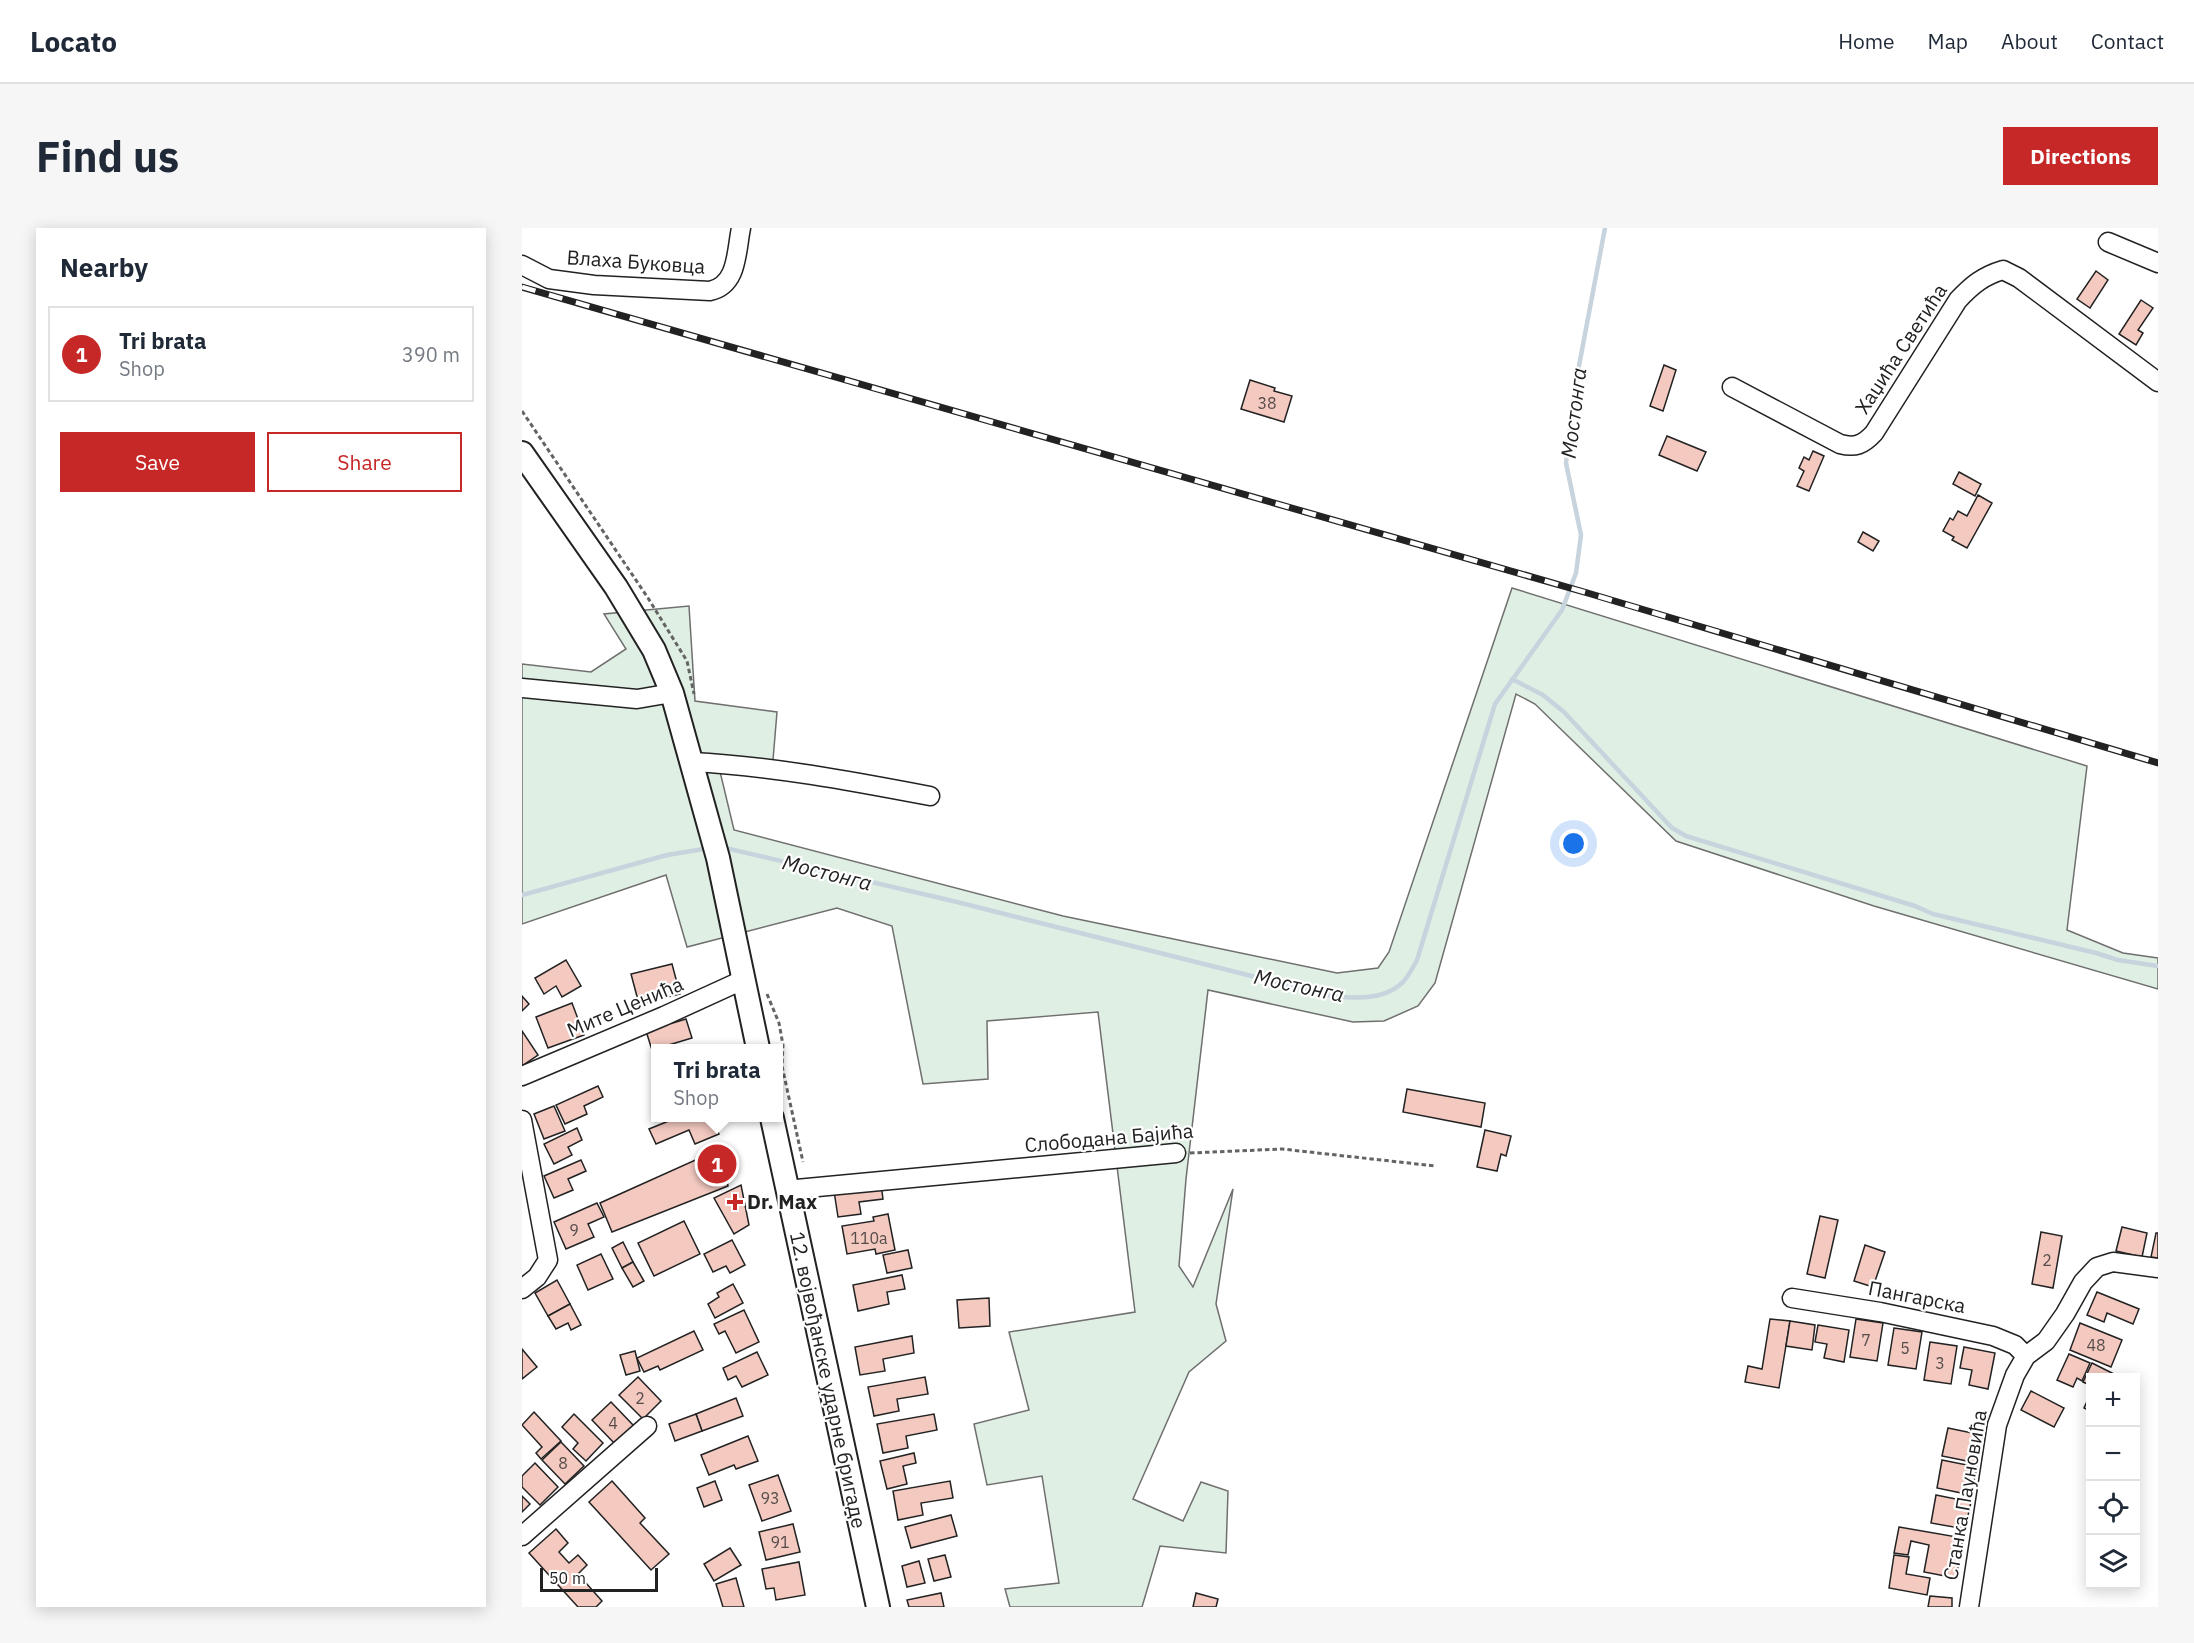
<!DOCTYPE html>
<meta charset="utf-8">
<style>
:root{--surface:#fff;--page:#f6f6f7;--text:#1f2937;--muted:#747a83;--line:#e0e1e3;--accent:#c62828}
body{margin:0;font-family:"IBM Plex Sans",sans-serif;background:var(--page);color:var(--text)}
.controls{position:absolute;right:18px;bottom:18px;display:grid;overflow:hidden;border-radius:0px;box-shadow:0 3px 15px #0003}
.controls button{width:54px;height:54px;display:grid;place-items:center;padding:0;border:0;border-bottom:2px solid var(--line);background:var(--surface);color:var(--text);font:30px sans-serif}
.scale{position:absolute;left:18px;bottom:15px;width:118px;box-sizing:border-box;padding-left:6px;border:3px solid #222;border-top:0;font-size:16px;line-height:21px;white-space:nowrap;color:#222;-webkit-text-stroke:4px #fff;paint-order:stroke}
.you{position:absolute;left:1052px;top:616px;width:21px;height:21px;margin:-15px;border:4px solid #fff;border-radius:50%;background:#1a73e8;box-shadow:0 0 0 9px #1a73e833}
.badge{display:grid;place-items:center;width:39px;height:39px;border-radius:50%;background:var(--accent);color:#fff;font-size:20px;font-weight:700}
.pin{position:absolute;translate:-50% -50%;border:3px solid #fff;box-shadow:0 2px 6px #0006}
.popup{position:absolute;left:129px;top:816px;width:132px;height:78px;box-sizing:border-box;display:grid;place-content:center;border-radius:0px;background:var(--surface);filter:drop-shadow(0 2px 4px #0005);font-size:20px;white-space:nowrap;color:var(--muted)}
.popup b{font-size:22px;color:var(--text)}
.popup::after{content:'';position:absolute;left:50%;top:100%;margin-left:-12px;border:12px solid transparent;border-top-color:var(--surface)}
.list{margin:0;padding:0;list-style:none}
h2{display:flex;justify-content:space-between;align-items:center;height:78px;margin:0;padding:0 24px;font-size:26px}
h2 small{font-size:20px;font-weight:400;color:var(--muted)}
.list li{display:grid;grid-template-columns:39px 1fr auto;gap:18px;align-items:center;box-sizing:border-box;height:96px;margin:0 12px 12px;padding:0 12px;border:2px solid var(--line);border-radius:0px}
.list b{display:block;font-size:22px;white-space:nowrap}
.list p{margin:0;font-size:20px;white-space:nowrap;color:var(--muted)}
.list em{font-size:20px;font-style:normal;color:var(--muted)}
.actions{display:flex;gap:12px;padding:18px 24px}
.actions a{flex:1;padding:14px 0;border:2px solid var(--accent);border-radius:0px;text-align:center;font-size:21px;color:var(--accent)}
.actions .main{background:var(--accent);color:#fff}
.icon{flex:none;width:33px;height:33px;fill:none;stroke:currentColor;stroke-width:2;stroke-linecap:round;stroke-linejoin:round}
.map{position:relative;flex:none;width:1636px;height:1379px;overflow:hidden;border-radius:0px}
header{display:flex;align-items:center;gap:36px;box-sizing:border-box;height:84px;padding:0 30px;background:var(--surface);border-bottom:2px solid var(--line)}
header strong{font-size:28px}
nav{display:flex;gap:33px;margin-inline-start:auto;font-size:21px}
.intro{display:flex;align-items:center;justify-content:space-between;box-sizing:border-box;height:144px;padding:0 36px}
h1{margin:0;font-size:42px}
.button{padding:15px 27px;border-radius:0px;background:var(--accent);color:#fff;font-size:21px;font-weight:700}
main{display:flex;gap:36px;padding:0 36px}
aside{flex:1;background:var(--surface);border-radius:0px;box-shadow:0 3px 15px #0003}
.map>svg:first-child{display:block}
.green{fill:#e0efe3;stroke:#6f6f6f;stroke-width:1.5}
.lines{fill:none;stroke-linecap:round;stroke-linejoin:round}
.stream{stroke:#c7d3dd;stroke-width:4.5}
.building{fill:#f3c9c0;stroke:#222;stroke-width:1.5}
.minor-casing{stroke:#222;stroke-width:21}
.major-casing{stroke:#222;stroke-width:26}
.path{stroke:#646464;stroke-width:3;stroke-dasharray:4.5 3;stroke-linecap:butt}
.minor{stroke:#fff;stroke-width:18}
.major{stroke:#fff;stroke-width:22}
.rail-casing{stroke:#222;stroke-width:7}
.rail{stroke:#fff;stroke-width:4.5;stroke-dasharray:14;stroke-linecap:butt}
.poi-dot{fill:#c62828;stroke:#fff;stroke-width:2}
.labels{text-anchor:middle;stroke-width:4.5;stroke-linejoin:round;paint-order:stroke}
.number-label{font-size:16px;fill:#564c4a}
.street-label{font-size:20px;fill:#222;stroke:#fff}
.poi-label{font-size:20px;font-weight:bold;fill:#222;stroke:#fff;text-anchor:start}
.water-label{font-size:21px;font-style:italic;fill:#222;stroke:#fff}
</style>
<header>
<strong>Locato</strong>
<nav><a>Home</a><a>Map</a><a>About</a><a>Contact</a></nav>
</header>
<div class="intro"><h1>Find us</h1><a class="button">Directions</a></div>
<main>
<aside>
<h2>Nearby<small></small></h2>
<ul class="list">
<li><span class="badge">1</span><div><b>Tri brata</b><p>Shop</p></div><em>390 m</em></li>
</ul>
<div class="actions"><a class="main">Save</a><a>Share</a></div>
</aside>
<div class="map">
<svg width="1636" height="1379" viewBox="0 0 1636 1379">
<rect width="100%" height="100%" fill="#fff"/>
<!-- green -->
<polygon class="green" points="990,360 1565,538 1545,702 1601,725 1636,730 1636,761 1352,678 1154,613 1013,476 994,466 913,755 896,778 862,793 831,794 686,762 664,951 657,1038 671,1059 711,961 694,1076 704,1113 667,1144 611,1271 661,1293 679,1254 706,1263 704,1325 638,1318 620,1379 488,1379 483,1361 537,1355 520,1248 465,1257 452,1196 507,1182 487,1104 613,1084 576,784 465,793 466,851 401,856 370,698 315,680 165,719 144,647 0,696 0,436 69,444 104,421 82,386 167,378 173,473 255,484 251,532 195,531 212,602 541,688 815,745 856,740 867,724"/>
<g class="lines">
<!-- stream -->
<g class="stream">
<polyline points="990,451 1021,467 1042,484 1150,600 1164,608 1393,678 1411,686 1574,725 1596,732 1636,738"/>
<path d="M199,619l232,54 378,95c23,2 50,5 70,-12 7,-6 12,-17 16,-24l78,-256 67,-94 14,-37 5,-38 -15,-72 9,-76 30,-159"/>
<polyline points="0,667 145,627 188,620"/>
</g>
</g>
<!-- building -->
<g class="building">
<polygon points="1574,43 1586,52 1568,80 1555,71"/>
<polygon points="1619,72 1631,80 1616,102 1621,105 1614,117 1597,106"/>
<polygon points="1142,137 1154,142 1141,183 1128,178"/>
<polygon points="728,152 753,160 752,163 770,168 762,194 719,181"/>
<polygon points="1145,208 1184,224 1175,243 1137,227"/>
<polygon points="1291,223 1302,228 1287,263 1275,258 1282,243 1277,240 1282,229 1287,232"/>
<polygon points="1437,244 1459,256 1453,268 1431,256"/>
<polygon points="1456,267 1470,275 1445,320 1430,312 1432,309 1421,303 1428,290 1431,292 1436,283 1445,288"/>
<polygon points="1341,304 1357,313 1351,323 1336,314"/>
<polygon points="44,732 59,758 40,769 34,758 22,766 13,750"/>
<polygon points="150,736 158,766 117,776 109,746"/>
<polygon points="0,768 7,776 0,783"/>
<polygon points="50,775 62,807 26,820 14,789"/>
<polygon points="164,791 170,810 130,822 124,803"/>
<polygon points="0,803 16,827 0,838"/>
<polygon points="76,858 81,869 62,878 65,886 43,896 34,877"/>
<polygon points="885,861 963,875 959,899 881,884"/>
<polygon points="32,878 43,903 22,911 12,886"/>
<polygon points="154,890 190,890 197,906 173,916 167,902 134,916 127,901"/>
<polygon points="55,900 60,912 46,919 50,927 32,936 22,916"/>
<polygon points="963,902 989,908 984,928 979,926 975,943 955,939"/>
<polygon points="200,920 206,958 90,1004 78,975"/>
<polygon points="59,932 64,943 46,951 51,962 32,970 22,948"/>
<polygon points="359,956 361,971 337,974 339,986 316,989 312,963"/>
<polygon points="219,957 227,997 212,1006 192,970"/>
<polygon points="75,975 82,989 66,996 72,1009 44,1021 32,994"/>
<polygon points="366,986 373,1022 354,1026 353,1021 325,1026 320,998 352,993 351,989"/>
<polygon points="1298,988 1316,992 1303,1050 1285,1046"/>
<polygon points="162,993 178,1026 132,1048 116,1015"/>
<polygon points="1600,999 1625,1005 1620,1029 1594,1023"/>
<polygon points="1519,1004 1540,1008 1531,1060 1510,1056"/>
<polygon points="1634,1005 1636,1005 1636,1030 1629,1029"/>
<polygon points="210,1012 223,1037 208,1045 204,1038 191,1044 182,1026"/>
<polygon points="101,1014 111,1034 100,1040 90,1020"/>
<polygon points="1343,1017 1363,1024 1351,1059 1332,1053"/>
<polygon points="386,1022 390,1040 365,1045 361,1027"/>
<polygon points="79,1026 91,1051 66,1062 55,1037"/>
<polygon points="111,1034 122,1053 111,1059 100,1040"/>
<polygon points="380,1047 383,1061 365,1064 367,1076 336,1083 331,1057"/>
<polygon points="35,1052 48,1076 26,1088 13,1065"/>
<polygon points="211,1056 221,1075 193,1090 186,1076 197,1069 195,1065"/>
<polygon points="1575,1064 1617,1081 1611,1096 1585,1085 1582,1094 1565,1087"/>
<polygon points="467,1070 468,1098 437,1100 435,1072"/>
<polygon points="48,1076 59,1097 49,1102 46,1095 34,1101 26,1088"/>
<polygon points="222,1082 237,1114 214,1125 203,1103 197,1106 192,1096"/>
<polygon points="1248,1091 1268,1093 1257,1160 1223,1154 1226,1138 1240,1141"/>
<polygon points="1334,1091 1361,1095 1355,1133 1328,1129"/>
<polygon points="1268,1093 1293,1097 1290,1122 1264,1118"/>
<polygon points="1558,1095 1600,1112 1589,1139 1548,1122"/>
<polygon points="1296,1097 1327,1102 1322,1134 1302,1130 1305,1116 1293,1114"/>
<polygon points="1372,1100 1400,1104 1394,1141 1366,1137"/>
<polygon points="172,1103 181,1122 138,1142 136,1138 122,1144 115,1130"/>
<polygon points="390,1108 392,1125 361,1131 363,1143 338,1147 333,1119"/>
<polygon points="1408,1114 1435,1118 1429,1156 1402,1152"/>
<polygon points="1442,1119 1473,1125 1466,1161 1447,1157 1450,1142 1438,1140"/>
<polygon points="0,1121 15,1139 0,1151"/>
<polygon points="113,1123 118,1143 104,1147 98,1127"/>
<polygon points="235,1124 246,1147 220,1159 214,1148 206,1152 201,1140"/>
<polygon points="1547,1126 1568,1135 1560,1153 1555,1150 1551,1159 1535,1152"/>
<polygon points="1570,1135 1598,1149 1598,1150 1568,1150 1568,1157 1561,1154"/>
<polygon points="116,1149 139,1173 121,1191 97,1167"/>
<polygon points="403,1149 406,1166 375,1171 377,1183 352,1188 346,1159"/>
<polygon points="1509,1163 1542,1180 1532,1199 1499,1182"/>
<polygon points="1568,1167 1568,1183 1562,1180"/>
<polygon points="214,1170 221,1188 180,1203 174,1186"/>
<polygon points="89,1174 112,1198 93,1216 70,1192"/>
<polygon points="12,1184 39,1213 19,1231 14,1225 20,1219 0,1197"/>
<polygon points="52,1186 81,1215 64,1233 51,1221 56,1215 40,1199"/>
<polygon points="174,1186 180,1203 153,1213 147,1196"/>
<polygon points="412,1186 415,1202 384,1208 386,1220 361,1225 355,1196"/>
<polygon points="1426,1200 1460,1207 1455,1235 1420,1228"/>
<polygon points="226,1208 236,1233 214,1241 212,1237 187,1247 179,1227"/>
<polygon points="39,1214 62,1238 43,1256 20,1232"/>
<polygon points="392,1225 394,1235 381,1238 385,1256 365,1261 358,1233"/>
<polygon points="1420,1232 1455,1239 1449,1267 1415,1260"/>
<polygon points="13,1235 36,1259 18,1277 0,1259 0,1248"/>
<polygon points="256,1247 269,1283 240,1293 227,1257"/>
<polygon points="90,1253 123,1290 118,1295 147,1326 129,1342 67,1274"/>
<polygon points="193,1253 200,1272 182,1279 175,1260"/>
<polygon points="428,1253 431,1270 399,1275 401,1287 376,1292 371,1263"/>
<polygon points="1414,1267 1449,1274 1443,1301 1409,1295"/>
<polygon points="0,1268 8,1276 0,1284"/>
<polygon points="429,1287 435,1308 389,1320 383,1299"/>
<polygon points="271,1296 278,1324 244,1332 237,1304"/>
<polygon points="1377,1299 1441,1310 1434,1350 1402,1344 1407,1317 1389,1313 1386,1327 1372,1325"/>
<polygon points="34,1301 46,1315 37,1324 47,1335 56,1327 65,1337 56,1346 80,1373 74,1379 56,1379 7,1325"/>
<polygon points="208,1320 219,1337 192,1353 182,1336"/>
<polygon points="423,1327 429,1349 412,1353 406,1331"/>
<polygon points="1372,1327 1387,1329 1384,1346 1408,1350 1405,1367 1367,1360"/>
<polygon points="397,1333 403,1355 385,1359 380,1338"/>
<polygon points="277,1334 283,1367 254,1372 252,1360 244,1361 240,1341"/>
<polygon points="214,1350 222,1379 201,1379 194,1356"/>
<polygon points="419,1365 422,1379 387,1379 385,1372"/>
<polygon points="674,1365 696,1371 694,1379 671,1379"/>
<polygon points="1408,1368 1430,1370 1430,1379 1406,1379"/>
</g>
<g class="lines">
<defs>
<g id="minor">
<polyline points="1586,14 1636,35"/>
<path d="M0,37l27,14 45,6 116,6c28,-6 26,-39 31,-63"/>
<path d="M1210,159l108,57c15,4 23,1 34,-11l84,-133c14,-15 25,-24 45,-30l16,8 139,104"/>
<polyline points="0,460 115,471 150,465"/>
<path d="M170,534c80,4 159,19 238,34"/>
<polyline points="0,848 142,788 223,751"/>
<polyline points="0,892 26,1032 15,1049 0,1061"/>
<polyline points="264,962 654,925"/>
<polyline points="1270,1070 1358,1084 1471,1108 1493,1117 1504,1128"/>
<polyline points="0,1308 125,1198"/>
<polyline points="1447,1379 1475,1197 1493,1147 1504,1128 1524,1113 1543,1086 1561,1054 1575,1039 1591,1034 1636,1040"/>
</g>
<g id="major">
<polyline points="0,225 94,359 132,422 150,465 196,630 236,820"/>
<polyline points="250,890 356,1379"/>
</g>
</defs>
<!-- minor casing -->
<use href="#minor" class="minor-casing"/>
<!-- major casing -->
<use href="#major" class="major-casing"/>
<!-- path -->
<g class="path">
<polyline points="0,183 126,370 165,433 172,466"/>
<polyline points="245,766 257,795 261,817 260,838 281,934"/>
<polyline points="668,925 760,921 913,938"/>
</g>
<!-- minor -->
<use href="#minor" class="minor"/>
<!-- major -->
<use href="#major" class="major"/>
<defs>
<polyline id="rail" points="0,59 1069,366 1636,535"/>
</defs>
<!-- rail casing -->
<use href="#rail" class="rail-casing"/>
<!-- rail -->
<use href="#rail" class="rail"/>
</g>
<!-- markers -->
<path class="poi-dot" d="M210 965h6v6h6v6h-6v6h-6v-6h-6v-6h6z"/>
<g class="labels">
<!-- number labels -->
<g class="number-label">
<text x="745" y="181">38</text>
<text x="52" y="1008">9</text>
<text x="347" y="1016">110a</text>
<text x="1525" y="1038">2</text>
<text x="1344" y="1118">7</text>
<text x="1574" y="1123">48</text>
<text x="1383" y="1126">5</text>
<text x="1418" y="1141">3</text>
<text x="118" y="1176">2</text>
<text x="91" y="1201">4</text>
<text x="41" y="1241">8</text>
<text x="248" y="1276">93</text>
<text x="258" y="1320">91</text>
</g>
<!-- street labels -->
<g class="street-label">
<text transform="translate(114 34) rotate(4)" y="7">Влаха Буковца</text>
<text transform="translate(1379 121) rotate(-57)" y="7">Хаџића Светића</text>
<text transform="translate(103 779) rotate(-23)" y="7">Мите Ценића</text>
<text transform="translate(587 910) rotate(-5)" y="7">Слободана Бајића</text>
<text transform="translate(1395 1069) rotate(11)" y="7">Пангарска</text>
<text transform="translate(306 1152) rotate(78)" y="7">12. војвођанске ударне бригаде</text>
<text transform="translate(1443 1267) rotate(-80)" y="7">Станка Пауновића</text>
</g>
<!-- poi labels -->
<g class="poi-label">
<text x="225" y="981">Dr. Max</text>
</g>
<!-- water labels -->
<g class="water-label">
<text transform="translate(1052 185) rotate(-83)" y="7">Мостонга</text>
<text transform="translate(305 645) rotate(14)" y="7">Мостонга</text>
<text transform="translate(777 758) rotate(12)" y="7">Мостонга</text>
</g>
</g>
</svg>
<div class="controls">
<button>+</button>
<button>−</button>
<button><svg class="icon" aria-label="locate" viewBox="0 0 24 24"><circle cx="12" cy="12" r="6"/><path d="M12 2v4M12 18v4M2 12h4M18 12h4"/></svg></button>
<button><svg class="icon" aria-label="layers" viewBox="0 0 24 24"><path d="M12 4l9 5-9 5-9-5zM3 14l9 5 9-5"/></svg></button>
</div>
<div class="scale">50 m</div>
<div class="you"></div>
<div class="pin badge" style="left:195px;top:936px">1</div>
<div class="popup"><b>Tri brata</b>Shop</div>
</div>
</main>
